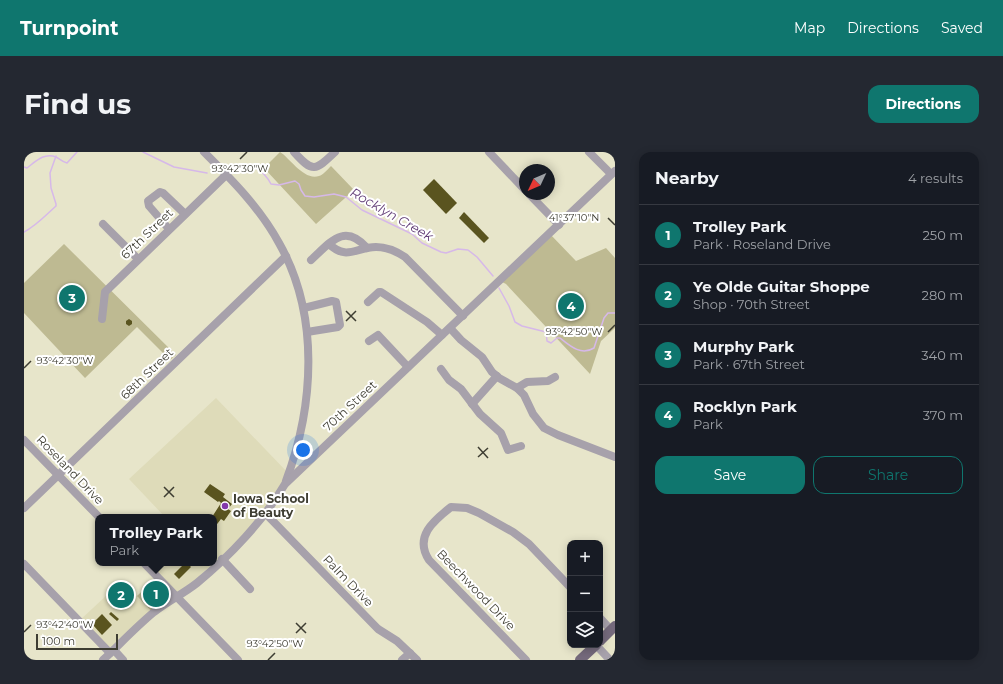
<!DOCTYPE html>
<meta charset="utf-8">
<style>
:root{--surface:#171b24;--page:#242831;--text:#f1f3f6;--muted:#9ea1a6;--line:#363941;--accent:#0f766e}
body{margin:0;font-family:Montserrat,sans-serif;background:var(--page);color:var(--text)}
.controls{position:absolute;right:12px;bottom:12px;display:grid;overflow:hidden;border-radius:8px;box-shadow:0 2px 10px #0003}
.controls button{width:36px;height:36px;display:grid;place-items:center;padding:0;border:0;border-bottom:1px solid var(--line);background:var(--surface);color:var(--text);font:20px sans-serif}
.compass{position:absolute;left:495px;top:12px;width:36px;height:36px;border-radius:50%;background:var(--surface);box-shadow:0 2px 10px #0003;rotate:226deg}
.scale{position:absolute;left:12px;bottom:10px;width:82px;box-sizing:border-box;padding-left:4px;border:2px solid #3e3d32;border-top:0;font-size:11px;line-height:14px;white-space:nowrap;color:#3e3d32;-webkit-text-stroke:3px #fff;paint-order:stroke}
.you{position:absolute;left:279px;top:298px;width:14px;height:14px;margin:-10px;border:3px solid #fff;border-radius:50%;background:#1a73e8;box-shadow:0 0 0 6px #1a73e833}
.badge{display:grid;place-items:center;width:26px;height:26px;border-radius:50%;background:var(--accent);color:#fff;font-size:13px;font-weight:700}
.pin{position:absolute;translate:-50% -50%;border:2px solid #fff;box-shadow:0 1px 4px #0006}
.popup{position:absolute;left:71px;top:362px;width:122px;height:52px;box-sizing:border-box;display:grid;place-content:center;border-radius:8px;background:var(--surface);filter:drop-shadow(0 1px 3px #0005);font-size:13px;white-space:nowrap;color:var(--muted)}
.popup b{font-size:15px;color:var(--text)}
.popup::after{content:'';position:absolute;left:50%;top:100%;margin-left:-8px;border:8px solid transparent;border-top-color:var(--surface)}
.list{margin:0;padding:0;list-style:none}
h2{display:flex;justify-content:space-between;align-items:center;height:52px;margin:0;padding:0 16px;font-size:17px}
h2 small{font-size:13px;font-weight:400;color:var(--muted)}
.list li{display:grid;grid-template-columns:26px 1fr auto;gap:12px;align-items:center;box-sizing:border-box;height:60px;padding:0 16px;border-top:1px solid var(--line)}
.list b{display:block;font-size:15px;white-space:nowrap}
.list p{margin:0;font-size:13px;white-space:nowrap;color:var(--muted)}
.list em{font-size:13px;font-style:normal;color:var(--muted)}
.actions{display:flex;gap:8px;padding:12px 16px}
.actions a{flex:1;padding:9px 0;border:1px solid var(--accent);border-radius:12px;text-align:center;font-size:14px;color:var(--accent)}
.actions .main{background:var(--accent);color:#fff}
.icon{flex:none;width:22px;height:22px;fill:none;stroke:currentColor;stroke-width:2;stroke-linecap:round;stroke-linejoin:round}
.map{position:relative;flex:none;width:591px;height:508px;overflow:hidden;border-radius:12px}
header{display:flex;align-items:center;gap:24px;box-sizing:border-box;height:56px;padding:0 20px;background:var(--accent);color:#fff}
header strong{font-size:19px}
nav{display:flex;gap:22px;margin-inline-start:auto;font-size:14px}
.intro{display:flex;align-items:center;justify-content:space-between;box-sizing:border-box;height:96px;padding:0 24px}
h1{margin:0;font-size:28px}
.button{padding:10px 18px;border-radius:12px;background:var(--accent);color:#fff;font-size:14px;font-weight:700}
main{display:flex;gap:24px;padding:0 24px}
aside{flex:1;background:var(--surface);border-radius:12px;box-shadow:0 2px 10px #0003}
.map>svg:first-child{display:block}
.built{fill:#dedbb9}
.green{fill:#beba92}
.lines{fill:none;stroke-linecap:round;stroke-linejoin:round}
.stream{stroke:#d6b8e9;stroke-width:1.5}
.building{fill:#5a541f}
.minor{stroke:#a7a1ab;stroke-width:8}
.major{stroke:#756a7c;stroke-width:10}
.ticks{fill:none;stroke:#3e3d32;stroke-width:1.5}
.poi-dot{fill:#8338aa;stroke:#fff;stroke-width:1.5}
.labels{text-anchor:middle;stroke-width:4;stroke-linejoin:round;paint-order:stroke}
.street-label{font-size:12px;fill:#3e3d32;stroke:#fff}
.poi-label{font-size:12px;font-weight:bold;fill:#3e3d32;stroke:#fff;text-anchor:start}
.water-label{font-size:13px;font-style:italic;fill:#603b76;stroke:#fff}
.ticks-label{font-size:10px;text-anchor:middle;fill:#3e3d32;stroke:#fff;stroke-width:4;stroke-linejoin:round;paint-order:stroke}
</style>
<header>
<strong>Turnpoint</strong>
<nav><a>Map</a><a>Directions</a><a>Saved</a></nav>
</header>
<div class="intro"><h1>Find us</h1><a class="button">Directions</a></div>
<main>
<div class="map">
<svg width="591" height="508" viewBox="0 0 591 508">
<rect width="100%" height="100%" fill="#e7e5ca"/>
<!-- built -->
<g class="built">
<polygon points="192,246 265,322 233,372 152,445 129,420 138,411 190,411 190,365 141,365 105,327"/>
<polygon points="98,429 129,461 86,501 55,469"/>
</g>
<!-- green -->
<g class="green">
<path d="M256,0c10,6 24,29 39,24 4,-1 9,-7 12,-10l23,24 -38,34 -52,-56z"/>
<polygon points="526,82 552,109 582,96 591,106 591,176 577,189 566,222 482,132 476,129"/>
<polygon points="40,92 152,203 146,208 113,175 61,226 0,161 0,131"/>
<polygon points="133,425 152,445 129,461 113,444"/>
</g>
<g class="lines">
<!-- stream -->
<g class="stream">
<polyline points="119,0 150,15 183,21"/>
<path d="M213,14c15,-4 27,5 34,18l8,1 16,-4 4,3 2,6 4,6 9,1 20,-3 12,3 16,13 50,24 10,9 19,9 5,1 12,-4 10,1 9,7 16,19"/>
<path d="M0,15l3,1c8,-6 17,-16 29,-11 4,2 6,5 11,6l10,-11"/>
<path d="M0,80c12,-6 22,-17 32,-26v-2l-5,-16 -1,-15 6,-17"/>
<path d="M475,136l10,18 6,16 7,4 24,6 1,9 4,2 6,-5h3c10,8 21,18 34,10l10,-30 4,-5h7"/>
</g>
</g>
<!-- building -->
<g class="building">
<polygon points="410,27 433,51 422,62 399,38"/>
<polygon points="440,60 465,86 460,91 435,66"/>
<polygon points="105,167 108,169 108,172 105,174 102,172 102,169"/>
<polygon points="186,332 201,342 199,345 208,352 204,357 207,359 200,369 197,367 190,376 190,365 188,365 197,351 195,349 194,350 180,340"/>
<polygon points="161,411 163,411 167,415 155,427 150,422"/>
<polygon points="99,434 106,442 103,445 104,446 96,454 87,445"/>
<polygon points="87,460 95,467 93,469 85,462"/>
<polygon points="78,462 88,473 78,483 68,472"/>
</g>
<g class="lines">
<!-- minor -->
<g class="minor">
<path d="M180,0c28,28 56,56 75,91 41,72 35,163 7,238"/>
<path d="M270,0c19,21 21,19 41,0"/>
<polyline points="465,0 501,38"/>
<polyline points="565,0 587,22"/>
<polyline points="505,42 535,73"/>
<polyline points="79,72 114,107"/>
<polyline points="145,77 125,54 124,49 136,40 139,41 161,62"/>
<path d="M305,92c18,17 27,3 47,3 11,0 20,4 29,10l58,59"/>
<path d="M287,108c19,-17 33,-38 56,-12"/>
<polyline points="344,150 355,140 357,140 403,170 418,183"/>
<polyline points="280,156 308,149 312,150 316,173 314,175 283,180"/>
<polyline points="78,167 81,140 202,23"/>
<polyline points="426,176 437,188 458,205 468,220 475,226 493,236 500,243 509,262 520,276 534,283 591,305"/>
<polyline points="345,189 354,183 384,215"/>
<polyline points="417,217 425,228 437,237 456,262 477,281 484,298 497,294"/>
<polyline points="493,236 503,230 524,229 531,225"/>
<polyline points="448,252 473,224"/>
<polyline points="0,288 75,365"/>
<polyline points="0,356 262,104"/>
<polyline points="242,362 354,477 373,489 393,508"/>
<polyline points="198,407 226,437"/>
<polyline points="120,411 214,508"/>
<polyline points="0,412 86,501"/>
<polyline points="576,466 587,478"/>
<polyline points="572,493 586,508"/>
<polyline points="90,498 99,508"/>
<path d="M79,508c17,-16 33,-33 51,-48 14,-11 29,-18 43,-29 33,-27 67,-63 88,-99l330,-313"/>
<polyline points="378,508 386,501"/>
<path d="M502,508l-97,-100c-15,-23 4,-39 22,-53l16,1 12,5 34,19 16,12 41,43"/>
</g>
<!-- major -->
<g class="major">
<polyline points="576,489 591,474"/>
<polyline points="556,508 572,493"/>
</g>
</g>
<!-- ticks -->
<path class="ticks" d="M216,7l7,-7M584,66l7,7M322,159l10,10M322,169l10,-10M584,180l7,-7M0,216l7,-7M454,295l10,11M454,305l10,-9M140,335l10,10M140,345l10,-10M272,471l10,10M0,480l7,-7M272,481l10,-10M244,508l7,-7"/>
<!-- markers -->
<circle class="poi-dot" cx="201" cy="354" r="4"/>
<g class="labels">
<!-- street labels -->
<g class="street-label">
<text transform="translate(123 82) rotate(-44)" y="4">67th Street</text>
<text transform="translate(123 222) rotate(-44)" y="4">68th Street</text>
<text transform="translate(326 254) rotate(-43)" y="4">70th Street</text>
<text transform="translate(46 318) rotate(46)" y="4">Roseland Drive</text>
<text transform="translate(324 429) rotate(46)" y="4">Palm Drive</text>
<text transform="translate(452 438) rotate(46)" y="4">Beechwood Drive</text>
</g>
<!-- poi labels -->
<g class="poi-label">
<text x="209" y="351">Iowa School<tspan x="209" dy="14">of Beauty</tspan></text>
</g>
<!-- water labels -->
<g class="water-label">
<text transform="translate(368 62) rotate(30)" y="5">Rocklyn Creek</text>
</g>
</g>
<g class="ticks-label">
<text x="216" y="20">93°42'30"W</text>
<text x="550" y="69">41°37'10"N</text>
<text x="550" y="183">93°42'50"W</text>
<text x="41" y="212">93°42'30"W</text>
<text x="41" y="476">93°42'40"W</text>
<text x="251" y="495">93°42'50"W</text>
</g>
</svg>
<div class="controls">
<button>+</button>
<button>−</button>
<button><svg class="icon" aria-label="layers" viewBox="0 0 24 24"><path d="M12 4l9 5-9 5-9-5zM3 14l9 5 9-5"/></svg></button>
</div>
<svg class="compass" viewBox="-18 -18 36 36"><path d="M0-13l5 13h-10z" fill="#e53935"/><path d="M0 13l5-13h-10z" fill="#9ea1a6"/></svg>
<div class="scale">100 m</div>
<div class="you"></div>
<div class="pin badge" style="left:132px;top:442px">1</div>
<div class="popup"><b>Trolley Park</b>Park</div>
<div class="pin badge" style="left:97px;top:443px">2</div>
<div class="pin badge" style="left:48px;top:146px">3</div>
<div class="pin badge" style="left:547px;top:154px">4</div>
</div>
<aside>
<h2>Nearby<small>4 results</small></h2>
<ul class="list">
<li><span class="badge">1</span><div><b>Trolley Park</b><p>Park · Roseland Drive</p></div><em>250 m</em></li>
<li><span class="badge">2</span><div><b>Ye Olde Guitar Shoppe</b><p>Shop · 70th Street</p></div><em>280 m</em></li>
<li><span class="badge">3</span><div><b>Murphy Park</b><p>Park · 67th Street</p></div><em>340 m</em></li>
<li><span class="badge">4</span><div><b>Rocklyn Park</b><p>Park</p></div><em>370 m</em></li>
</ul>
<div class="actions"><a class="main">Save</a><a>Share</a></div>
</aside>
</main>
